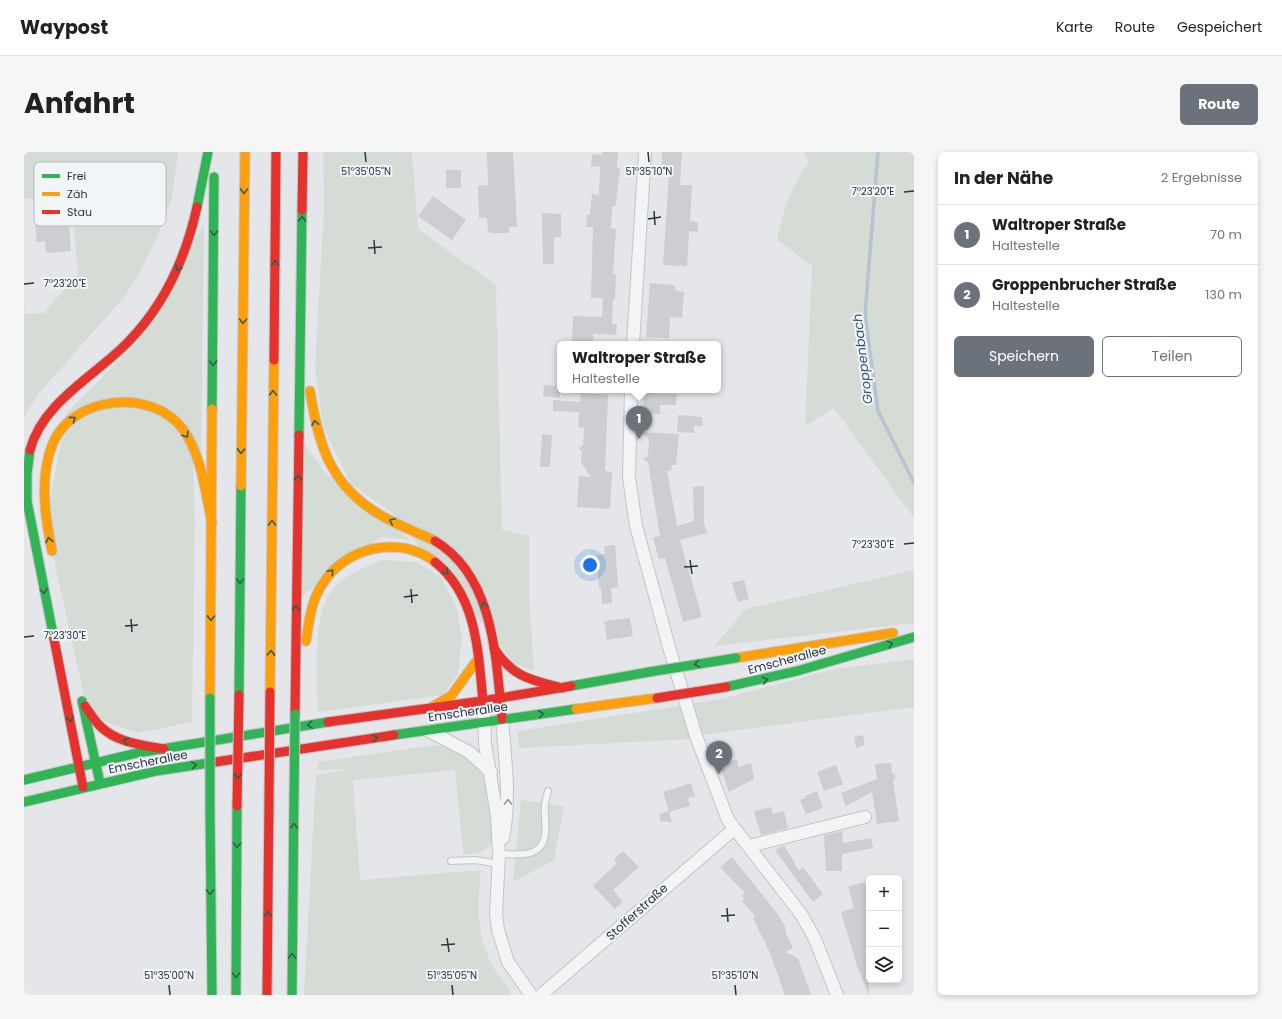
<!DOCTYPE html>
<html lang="de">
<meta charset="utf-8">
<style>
:root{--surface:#fff;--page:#f6f6f6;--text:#202124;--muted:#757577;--line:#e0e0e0;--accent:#6c727c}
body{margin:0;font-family:Poppins,sans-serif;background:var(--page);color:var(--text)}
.controls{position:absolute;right:12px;bottom:12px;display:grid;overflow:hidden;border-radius:6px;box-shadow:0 2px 6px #0003}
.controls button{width:36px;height:36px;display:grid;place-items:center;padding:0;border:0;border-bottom:1px solid var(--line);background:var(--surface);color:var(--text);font:20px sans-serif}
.you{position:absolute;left:566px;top:413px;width:14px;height:14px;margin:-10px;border:3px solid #fff;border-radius:50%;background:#1a73e8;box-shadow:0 0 0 6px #1a73e833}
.badge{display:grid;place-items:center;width:26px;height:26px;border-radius:50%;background:var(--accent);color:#fff;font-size:13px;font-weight:700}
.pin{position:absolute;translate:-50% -33px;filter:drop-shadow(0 1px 2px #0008)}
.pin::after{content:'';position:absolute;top:21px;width:14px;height:12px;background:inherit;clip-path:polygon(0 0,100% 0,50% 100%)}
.popup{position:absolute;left:533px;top:189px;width:164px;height:52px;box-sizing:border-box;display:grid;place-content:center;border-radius:6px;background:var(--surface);filter:drop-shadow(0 1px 3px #0005);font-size:13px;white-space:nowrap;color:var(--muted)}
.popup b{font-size:15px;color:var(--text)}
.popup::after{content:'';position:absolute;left:50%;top:100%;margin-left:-8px;border:8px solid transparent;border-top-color:var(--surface)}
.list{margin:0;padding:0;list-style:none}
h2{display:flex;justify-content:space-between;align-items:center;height:52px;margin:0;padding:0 16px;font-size:17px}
h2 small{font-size:13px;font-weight:400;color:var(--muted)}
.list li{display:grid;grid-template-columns:26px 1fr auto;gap:12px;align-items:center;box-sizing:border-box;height:60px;padding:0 16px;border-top:1px solid var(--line)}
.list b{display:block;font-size:15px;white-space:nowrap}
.list p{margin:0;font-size:13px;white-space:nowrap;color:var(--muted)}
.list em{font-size:13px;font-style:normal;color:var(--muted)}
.actions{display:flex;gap:8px;padding:12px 16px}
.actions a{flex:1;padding:9px 0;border:1px solid var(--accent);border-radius:6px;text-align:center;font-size:14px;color:var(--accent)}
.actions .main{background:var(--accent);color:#fff}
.icon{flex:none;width:22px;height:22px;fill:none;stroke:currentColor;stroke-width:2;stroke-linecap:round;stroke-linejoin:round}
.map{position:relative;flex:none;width:890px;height:843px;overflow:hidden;border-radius:6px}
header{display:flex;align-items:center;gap:24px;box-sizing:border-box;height:56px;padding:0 20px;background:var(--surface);border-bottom:1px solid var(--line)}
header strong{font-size:19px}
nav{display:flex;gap:22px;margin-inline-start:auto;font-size:14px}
.intro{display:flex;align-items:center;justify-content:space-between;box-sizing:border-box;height:96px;padding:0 24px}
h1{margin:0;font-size:28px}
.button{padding:10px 18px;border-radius:6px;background:var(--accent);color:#fff;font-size:14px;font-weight:700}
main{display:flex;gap:24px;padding:0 24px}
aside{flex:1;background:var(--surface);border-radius:6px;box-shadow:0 2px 6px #0003}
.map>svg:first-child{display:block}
.green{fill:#d5dcd5}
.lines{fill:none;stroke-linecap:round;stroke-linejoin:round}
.stream{stroke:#b4c4d2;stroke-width:3.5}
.building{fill:#ccced1}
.lane-casing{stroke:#c2c4c7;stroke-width:8}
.street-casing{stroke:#c2c4c7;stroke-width:14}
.fast-casing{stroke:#c1c3c6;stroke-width:11}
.slow-casing{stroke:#c1c3c6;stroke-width:11}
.jam-casing{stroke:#c1c3c6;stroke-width:11}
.lane{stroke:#f3f4f6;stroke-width:6}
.street{stroke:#f3f4f6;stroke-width:12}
.fast{stroke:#30b455;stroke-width:9}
.slow{stroke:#ff9f0a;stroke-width:9}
.jam{stroke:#e5322d;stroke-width:9}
.fast-bridge-casing{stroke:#c1c3c6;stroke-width:11;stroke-linecap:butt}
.jam-bridge-casing{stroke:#c1c3c6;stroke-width:11;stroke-linecap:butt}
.fast-bridge{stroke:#30b455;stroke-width:9}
.jam-bridge{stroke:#e5322d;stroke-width:9}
.oneway{stroke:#2d6149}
.oneway2{stroke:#8f949c}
.ticks{fill:none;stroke:#2b3442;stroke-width:1.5}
.labels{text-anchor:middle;stroke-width:4;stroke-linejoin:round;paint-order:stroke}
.street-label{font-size:12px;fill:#2b3442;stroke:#f2f5f8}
.water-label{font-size:13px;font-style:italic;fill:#375574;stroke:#f2f5f8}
.key{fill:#f2f5f8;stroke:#b6bbc1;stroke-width:1}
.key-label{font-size:11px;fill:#2b3442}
.ticks-label{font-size:10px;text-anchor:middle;fill:#2b3442;stroke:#f2f5f8;stroke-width:4;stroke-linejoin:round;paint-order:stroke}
</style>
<header>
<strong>Waypost</strong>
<nav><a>Karte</a><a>Route</a><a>Gespeichert</a></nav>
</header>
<div class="intro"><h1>Anfahrt</h1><a class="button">Route</a></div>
<main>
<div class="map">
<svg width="890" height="843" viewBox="0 0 890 843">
<rect width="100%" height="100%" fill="#e4e6e9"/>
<!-- green -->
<g class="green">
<polygon points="0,0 154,0 148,46 132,88 114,123 100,145 15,241 2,261 0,268 0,151 1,162 20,161 54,122 47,42 0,47"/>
<polygon points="299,0 388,0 394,77 472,133 478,378 505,384 505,445 510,519 491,512 367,360 327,332 299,274 291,216 300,57"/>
<path d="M779,0h111v366l-80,-110 -29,18 7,-160 -35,-27c8,-33 12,-49 32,-77z"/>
<polygon points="180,71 177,300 169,311 171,370 168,570 114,581 79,569 61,548 22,371 42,261 113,191"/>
<polygon points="279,290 301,321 387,388 357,385 275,446"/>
<path d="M359,408l33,2 25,15 15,29 6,31 -4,37 -15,21 -125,17c-1,-31 -6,-100 15,-123 13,-15 32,-22 50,-29z"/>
<polygon points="890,418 890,471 690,494 722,457"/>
<polygon points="890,507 890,555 676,583 667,587 495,596 494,580 495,579 698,547 806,518"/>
<path d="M412,593l25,8 14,11 10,15 8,43v20c-10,10 -16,13 -30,12l-8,-84 -102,10 7,100 121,-10c-4,36 -5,64 12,97 5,9 15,17 18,28h-207l12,-220 35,-6 -33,1v-8z"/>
<polygon points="497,648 540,654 530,708 489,730"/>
</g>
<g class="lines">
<!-- stream -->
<polyline class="stream" points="854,0 841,163 854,259 890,331"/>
</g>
<!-- building -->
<g class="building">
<polygon points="463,0 489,0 493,75 485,75 485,81 467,81 464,79 463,66 455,66 454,34 464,33"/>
<polygon points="578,0 594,0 593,16 596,16 592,50 591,55 588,55 587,76 592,77 589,122 592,122 591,147 589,147 588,172 593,172 592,183 569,182 569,192 548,192 549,164 578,165 579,146 567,146 569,75 562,75 563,63 566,63 568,42 575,43 576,15 567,14 568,2 578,3"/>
<polygon points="638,0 658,0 656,33 668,33 666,69 674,70 674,80 665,79 663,114 639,113 645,23 637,22"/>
<rect x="422" y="18" width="15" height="18"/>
<polygon points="409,44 442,68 428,88 394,64"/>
<polygon points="518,61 537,62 537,85 530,85 530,112 519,112"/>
<polygon points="44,62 47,99 22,101 21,89 13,90 10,64"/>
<polygon points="626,131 650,133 652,139 660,140 658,166 646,165 645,186 622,185"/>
<polygon points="520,233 536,234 536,246 519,244"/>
<polygon points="557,241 584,243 581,319 588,320 586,357 553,355 555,324 567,325 557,311 558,300 555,296 559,293 560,276 554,275 555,260 529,259 529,248 556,250"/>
<polygon points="620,241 653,242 652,253 636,253 636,262 619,262"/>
<polygon points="654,263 678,265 679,274 670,274 670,281 653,280"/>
<polygon points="617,280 655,282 652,313 648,313 647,319 643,319 653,374 670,369 669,335 680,334 680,371 683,381 656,388 678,465 659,470 641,406 635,407 629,386 636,384 624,310 619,307 624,304 625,288"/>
<polygon points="518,282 528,283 526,315 516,315"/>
<polygon points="591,393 594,435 587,436 588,451 578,452 577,436 575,436 573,403 581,402 580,394"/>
<polygon points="720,428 725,447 714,450 708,431"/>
<polygon points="606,466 609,484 583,488 580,469"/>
<polygon points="839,583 841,593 832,596 830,585"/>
<polygon points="713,607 715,615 727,611 730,627 705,640 696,613"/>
<polygon points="867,611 868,622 869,621 872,626 869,628 875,669 853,672 848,640 822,654 817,641 853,627 851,612"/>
<polygon points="812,613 819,632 800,639 793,620"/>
<polygon points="667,631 671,644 664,646 666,654 645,660 648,670 637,669 635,662 645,659 639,640"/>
<polygon points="793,639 799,656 782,662 776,648 782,646 781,644"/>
<polygon points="747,655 749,662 760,659 764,676 737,683 730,659"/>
<polygon points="818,679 819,691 847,686 849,696 818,702 818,719 802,719 800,683"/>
<polygon points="760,693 775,719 779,715 799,742 789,750 751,698"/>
<polygon points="599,699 615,715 589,738 599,750 591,757 569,734 593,711 590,707"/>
<polygon points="708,705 753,761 761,774 762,781 769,796 761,800 774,806 787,843 761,843 745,799 729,766 731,764 718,749 721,748 718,744 721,741 696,715"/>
<polygon points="837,731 841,731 845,745 845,843 833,814 817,760 830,756 824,735"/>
</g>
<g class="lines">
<defs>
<g id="lane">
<path d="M475,702c11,0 24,2 34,-2 19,-8 10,-34 12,-49 1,-4 2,-8 3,-12"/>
<polyline points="427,709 452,708 474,712"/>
</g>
<g id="street">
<polyline points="609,192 621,0"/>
<polyline points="607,238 605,325 612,374 645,495 672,584 704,668 777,762 791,787 813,843"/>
<polyline points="460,562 461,592 473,664 475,702 472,762 474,778 484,810 507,843"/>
<path d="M478,567c3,40 9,79 1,119"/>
<polyline points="405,579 445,600 467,620"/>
<polyline points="725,694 841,665"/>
<polyline points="517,843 710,677"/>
</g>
<g id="fast">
<polyline points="173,55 184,0"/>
<polyline points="188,257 190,25"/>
<polyline points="275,283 278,58"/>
<polyline points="6,298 3,322 3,349 30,487"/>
<polyline points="547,534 625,520"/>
<polyline points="702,535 773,519 890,485"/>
<polyline points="215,543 217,334"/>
<polyline points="58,549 76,631"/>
<polyline points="370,583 552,557"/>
<polyline points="0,628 113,601 304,570"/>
<polyline points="0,650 132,619 185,611"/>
<polyline points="186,659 188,843"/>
<polyline points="212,843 213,654"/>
<polyline points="268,843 270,644"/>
</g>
<g id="slow">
<path d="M286,239c9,55 20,95 72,125 17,10 35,16 53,25"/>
<polyline points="217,334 221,0"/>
<path d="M28,399c-7,-35 -13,-74 1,-108 20,-47 98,-55 129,-15 20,27 23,63 30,95"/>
<path d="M282,489c3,-19 5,-40 16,-56 22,-38 78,-51 113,-23"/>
<polyline points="712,506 869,481"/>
<polyline points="246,540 250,208"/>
<polyline points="186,546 188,257"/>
<polyline points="408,555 427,544 454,507"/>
<polyline points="552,557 633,546"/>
</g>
<g id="jam">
<polyline points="278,58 279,0"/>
<polyline points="250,208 252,0"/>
<path d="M6,298c13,-49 67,-75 99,-109 36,-37 57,-84 68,-134"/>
<path d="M411,389c59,35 61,117 67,178"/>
<path d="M411,410c42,34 43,89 48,139"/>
<polyline points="30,487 59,635"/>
<path d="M470,496c18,29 37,32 68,40"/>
<path d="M61,554c5,7 9,14 15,20 17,17 42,19 64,23"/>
<polyline points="271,562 275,283"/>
<polyline points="304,570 458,549 547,534"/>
<polyline points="185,611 370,583"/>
<polyline points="243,843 245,649"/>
</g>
</defs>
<!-- lane casing -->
<use href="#lane" class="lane-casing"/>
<!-- street casing -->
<use href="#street" class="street-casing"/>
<!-- fast casing -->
<use href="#fast" class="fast-casing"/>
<!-- slow casing -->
<use href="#slow" class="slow-casing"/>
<!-- jam casing -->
<use href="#jam" class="jam-casing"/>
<!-- lane -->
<use href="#lane" class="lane"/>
<!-- street -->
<use href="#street" class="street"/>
<!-- fast -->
<use href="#fast" class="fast"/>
<!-- slow -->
<use href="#slow" class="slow"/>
<!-- jam -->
<use href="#jam" class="jam"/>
<defs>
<g id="fast-bridge">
<polyline points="625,520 712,506"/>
<polyline points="186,546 186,659"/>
<polyline points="270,644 271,562"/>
</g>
<g id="jam-bridge">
<polyline points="633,546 702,535"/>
<polyline points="245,649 246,540"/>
<polyline points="213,654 215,543"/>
</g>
</defs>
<!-- fast-bridge casing -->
<use href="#fast-bridge" class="fast-bridge-casing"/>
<!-- jam-bridge casing -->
<use href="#jam-bridge" class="jam-bridge-casing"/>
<!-- fast-bridge -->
<use href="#fast-bridge" class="fast-bridge"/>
<!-- jam-bridge -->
<use href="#jam-bridge" class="jam-bridge"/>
</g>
<!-- one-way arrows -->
<defs><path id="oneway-chevron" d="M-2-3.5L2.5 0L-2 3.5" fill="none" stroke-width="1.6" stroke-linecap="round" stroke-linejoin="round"/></defs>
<g class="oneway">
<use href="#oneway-chevron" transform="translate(220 39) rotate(91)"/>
<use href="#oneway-chevron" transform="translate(278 67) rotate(-89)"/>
<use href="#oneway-chevron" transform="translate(190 81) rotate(90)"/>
<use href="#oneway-chevron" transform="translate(251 111) rotate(-89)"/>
<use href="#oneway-chevron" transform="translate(154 116) rotate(117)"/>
<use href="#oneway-chevron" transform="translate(219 169) rotate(91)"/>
<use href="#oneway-chevron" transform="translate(189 211) rotate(90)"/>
<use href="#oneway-chevron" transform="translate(249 241) rotate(-89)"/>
<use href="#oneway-chevron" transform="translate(49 267) rotate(-36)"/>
<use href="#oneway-chevron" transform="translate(291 271) rotate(-101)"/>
<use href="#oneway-chevron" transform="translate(162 283) rotate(56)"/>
<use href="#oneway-chevron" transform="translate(217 299) rotate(91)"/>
<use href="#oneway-chevron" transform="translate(274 326) rotate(-89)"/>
<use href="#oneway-chevron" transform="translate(368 369) rotate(-155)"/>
<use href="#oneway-chevron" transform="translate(248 371) rotate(-89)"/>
<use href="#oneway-chevron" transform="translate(25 388) rotate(-101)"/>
<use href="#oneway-chevron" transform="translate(307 420) rotate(-49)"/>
<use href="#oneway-chevron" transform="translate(422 420) rotate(46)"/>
<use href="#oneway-chevron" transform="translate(216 429) rotate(91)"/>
<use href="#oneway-chevron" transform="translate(20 439) rotate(78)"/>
<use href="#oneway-chevron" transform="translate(460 453) rotate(-105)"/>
<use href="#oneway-chevron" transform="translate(272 456) rotate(-89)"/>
<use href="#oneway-chevron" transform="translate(187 466) rotate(91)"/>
<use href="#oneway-chevron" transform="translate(866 492) rotate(-16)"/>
<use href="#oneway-chevron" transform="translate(247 501) rotate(-89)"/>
<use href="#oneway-chevron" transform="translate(673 512) rotate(171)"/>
<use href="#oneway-chevron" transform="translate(741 528) rotate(-13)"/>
<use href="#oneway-chevron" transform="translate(517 562) rotate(-7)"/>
<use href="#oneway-chevron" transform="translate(46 567) rotate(79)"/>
<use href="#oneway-chevron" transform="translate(286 573) rotate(172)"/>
<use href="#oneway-chevron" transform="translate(351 586) rotate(-9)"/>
<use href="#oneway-chevron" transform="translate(102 589) rotate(-163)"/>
<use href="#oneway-chevron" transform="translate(170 613) rotate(-9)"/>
<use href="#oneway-chevron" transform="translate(214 624) rotate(91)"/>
<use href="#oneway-chevron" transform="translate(270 674) rotate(-89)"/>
<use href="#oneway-chevron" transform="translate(213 693) rotate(90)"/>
<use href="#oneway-chevron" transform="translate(186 740) rotate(90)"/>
<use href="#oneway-chevron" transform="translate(244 762) rotate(-89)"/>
<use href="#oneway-chevron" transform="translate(268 804) rotate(-89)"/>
<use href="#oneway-chevron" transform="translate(212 823) rotate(90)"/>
</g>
<use class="oneway2" href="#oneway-chevron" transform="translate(484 650) rotate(-89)"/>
<!-- ticks -->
<path class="ticks" d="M341,0l1,10M624,0l1,10M880,40l10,-1M630,59l1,14M624,67l13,-2M350,88l1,14M344,96l14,-1M0,132l10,-1M880,392l10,-1M666,408l2,14M660,415l14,-1M387,437l1,14M380,445l14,-2M107,467l1,13M101,474l13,-1M0,485l10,-1M703,756l1,14M697,764l14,-1M423,786l2,14M417,793l14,-1M145,833l1,10M428,833l1,10M711,833l1,10"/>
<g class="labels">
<!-- street labels -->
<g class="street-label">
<text transform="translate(763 508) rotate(-15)" y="4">Emscherallee</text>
<text transform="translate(444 560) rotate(-8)" y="4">Emscherallee</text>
<text transform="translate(124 610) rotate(-11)" y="4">Emscherallee</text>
<text transform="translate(613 760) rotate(-42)" y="4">Stofferstraße</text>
</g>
<!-- water labels -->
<g class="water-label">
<text transform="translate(838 207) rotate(-97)" y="5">Groppenbach</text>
</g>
</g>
<!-- legend -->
<rect x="10" y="10" width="132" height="64" rx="6" class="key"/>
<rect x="18" y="22" width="18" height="4" fill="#30b455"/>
<rect x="18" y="40" width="18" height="4" fill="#ff9f0a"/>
<rect x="18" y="58" width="18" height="4" fill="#e5322d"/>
<g class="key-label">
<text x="43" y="28">Frei</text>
<text x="43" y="46">Zäh</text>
<text x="43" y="64">Stau</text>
</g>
<g class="ticks-label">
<text x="342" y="23">51°35'05"N</text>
<text x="625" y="23">51°35'10"N</text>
<text x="849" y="43">7°23'20"E</text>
<text x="41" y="135">7°23'20"E</text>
<text x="849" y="396">7°23'30"E</text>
<text x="41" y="487">7°23'30"E</text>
<text x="145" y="827">51°35'00"N</text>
<text x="428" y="827">51°35'05"N</text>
<text x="711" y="827">51°35'10"N</text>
</g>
</svg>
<div class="controls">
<button>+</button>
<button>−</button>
<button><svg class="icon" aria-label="layers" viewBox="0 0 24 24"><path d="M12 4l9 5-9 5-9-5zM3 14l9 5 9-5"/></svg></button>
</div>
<div class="you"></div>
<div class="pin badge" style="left:615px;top:287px">1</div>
<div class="popup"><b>Waltroper Straße</b>Haltestelle</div>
<div class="pin badge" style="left:695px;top:622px">2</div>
</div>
<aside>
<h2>In der Nähe<small>2 Ergebnisse</small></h2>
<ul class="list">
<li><span class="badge">1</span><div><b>Waltroper Straße</b><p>Haltestelle</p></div><em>70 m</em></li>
<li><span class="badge">2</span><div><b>Groppenbrucher Straße</b><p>Haltestelle</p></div><em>130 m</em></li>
</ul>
<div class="actions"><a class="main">Speichern</a><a>Teilen</a></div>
</aside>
</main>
